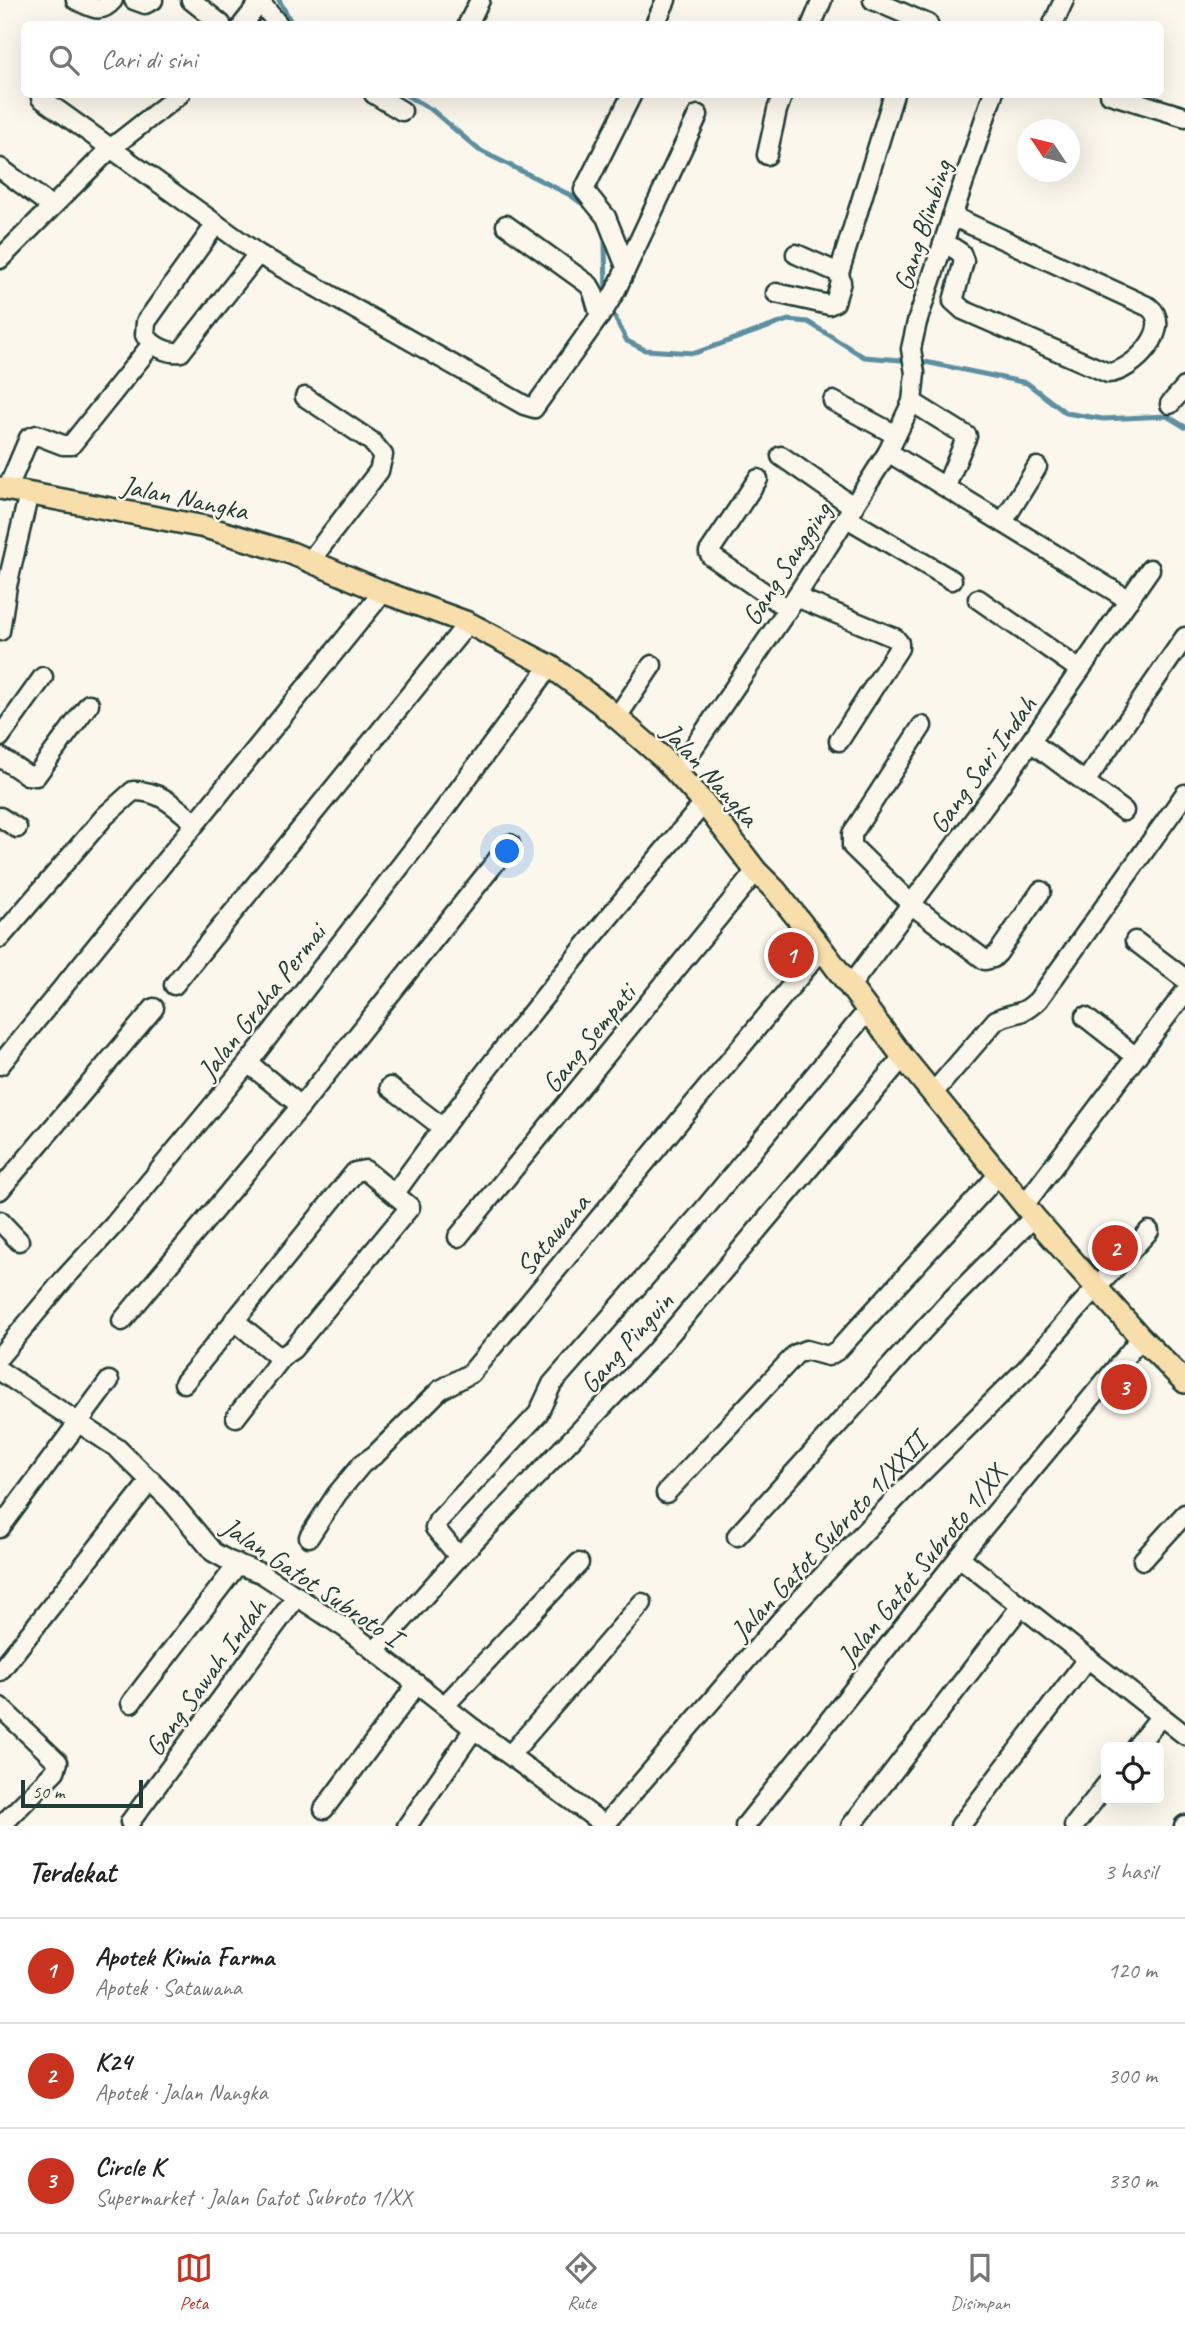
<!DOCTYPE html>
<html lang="id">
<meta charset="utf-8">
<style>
:root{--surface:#fff;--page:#f6f6f6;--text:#222;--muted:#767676;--line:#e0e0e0;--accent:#c8321e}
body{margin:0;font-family:Caveat,sans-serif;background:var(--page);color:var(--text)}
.controls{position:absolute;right:21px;bottom:21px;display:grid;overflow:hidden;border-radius:10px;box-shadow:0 7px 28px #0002}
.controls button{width:63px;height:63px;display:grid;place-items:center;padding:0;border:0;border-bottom:2px solid var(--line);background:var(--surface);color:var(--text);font:35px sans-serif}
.compass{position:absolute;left:1017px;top:119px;width:63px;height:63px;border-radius:50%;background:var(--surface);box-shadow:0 7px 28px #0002;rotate:305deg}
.scale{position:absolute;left:21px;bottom:18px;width:122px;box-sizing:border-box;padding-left:7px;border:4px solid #1f3d34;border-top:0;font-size:19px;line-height:24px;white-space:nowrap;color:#1f3d34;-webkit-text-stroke:5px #fbf7ec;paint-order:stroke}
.you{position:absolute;left:508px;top:852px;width:24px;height:24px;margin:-18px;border:5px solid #fff;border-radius:50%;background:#1a73e8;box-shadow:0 0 0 10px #1a73e833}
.badge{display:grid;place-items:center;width:46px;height:46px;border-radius:50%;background:var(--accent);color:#fff;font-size:23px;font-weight:700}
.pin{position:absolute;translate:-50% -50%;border:4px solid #fff;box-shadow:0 2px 7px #0006}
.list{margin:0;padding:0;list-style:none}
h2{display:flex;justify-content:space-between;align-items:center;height:91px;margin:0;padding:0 28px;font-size:30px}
h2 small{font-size:23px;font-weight:400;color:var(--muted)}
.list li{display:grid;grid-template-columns:46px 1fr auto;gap:21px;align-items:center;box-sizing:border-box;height:105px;padding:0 28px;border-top:2px solid var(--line)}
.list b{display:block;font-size:26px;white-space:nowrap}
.list p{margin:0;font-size:23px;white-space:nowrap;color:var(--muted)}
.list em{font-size:23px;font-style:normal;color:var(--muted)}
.icon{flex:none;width:38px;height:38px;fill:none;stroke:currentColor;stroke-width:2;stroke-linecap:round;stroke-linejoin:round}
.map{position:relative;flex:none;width:1185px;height:1826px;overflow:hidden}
.search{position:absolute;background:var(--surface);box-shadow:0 7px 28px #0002;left:21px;right:21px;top:21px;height:77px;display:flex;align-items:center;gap:18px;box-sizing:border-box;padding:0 24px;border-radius:10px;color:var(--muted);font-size:26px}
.sheet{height:406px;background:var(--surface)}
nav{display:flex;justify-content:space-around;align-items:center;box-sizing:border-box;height:98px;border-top:2px solid var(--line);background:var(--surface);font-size:19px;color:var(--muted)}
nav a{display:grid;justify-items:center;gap:4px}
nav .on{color:var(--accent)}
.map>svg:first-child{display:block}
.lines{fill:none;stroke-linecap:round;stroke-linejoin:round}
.stream{stroke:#5c8f9f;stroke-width:5}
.minor-casing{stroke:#1f3d34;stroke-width:23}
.major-casing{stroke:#1f3d34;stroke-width:26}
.minor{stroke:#fbf7ec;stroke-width:18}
.major{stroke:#f8deab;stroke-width:21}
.labels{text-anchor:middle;stroke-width:5;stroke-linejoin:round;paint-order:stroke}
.street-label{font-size:28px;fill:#1f3d34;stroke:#fbf7ec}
</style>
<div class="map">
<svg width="1185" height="1826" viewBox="0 0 1185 1826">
<rect width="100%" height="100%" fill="#fbf7ec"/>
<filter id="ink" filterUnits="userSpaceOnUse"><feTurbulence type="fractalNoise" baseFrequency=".0143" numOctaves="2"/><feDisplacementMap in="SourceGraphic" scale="14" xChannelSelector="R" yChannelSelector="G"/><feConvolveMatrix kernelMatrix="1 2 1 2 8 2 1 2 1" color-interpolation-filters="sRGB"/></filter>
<g filter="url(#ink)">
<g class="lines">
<!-- stream -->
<g class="stream">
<polyline points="279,0 292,24"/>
<polyline points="404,94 432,110 479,150 570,195 591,210"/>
<polyline points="603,230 605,241 606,297"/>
<polyline points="611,310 627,341 645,350 695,353 788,320 808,322 864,357 925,362 1027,383 1066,413 1103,419 1167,416 1185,427"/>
</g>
<defs>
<g id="minor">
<path d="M76,0c16,7 24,15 37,0"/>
<polyline points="134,0 145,4 153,0"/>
<polyline points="191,0 221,24"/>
<polyline points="873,0 928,24"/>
<polyline points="260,2 278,24"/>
<polyline points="243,24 262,0"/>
<polyline points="468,24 480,0"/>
<polyline points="655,24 666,0"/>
<polyline points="812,24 822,0"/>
<polyline points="1053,24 1064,0"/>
<polyline points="374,94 402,111"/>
<polyline points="1110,94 1185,117"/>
<polyline points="41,98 258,254 524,405 534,408 606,307 616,290 698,115"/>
<polyline points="767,155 777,110 783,94"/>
<polyline points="0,168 51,206"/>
<path d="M216,224l-70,98 -1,13c8,11 22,19 36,17l77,-98"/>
<polyline points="506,225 589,285 593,292 600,316"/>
<path d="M944,242l17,11 3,8 -11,40 10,9 145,63c25,-1 67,-46 41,-66l-197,-91"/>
<polyline points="796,254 839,273"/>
<polyline points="0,259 110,149 180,94"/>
<polyline points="626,267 606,217 584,190 632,94"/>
<polyline points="776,293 829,305 835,302 841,282 839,273 894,94"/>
<polyline points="305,397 371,441 383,455 379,471 310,561"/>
<polyline points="833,401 896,435"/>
<polyline points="912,402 967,436 946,486"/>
<polyline points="1170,404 1185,387"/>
<polyline points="888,452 1129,600"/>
<polyline points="781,456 854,507"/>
<polyline points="758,479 709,552 711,556 788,609"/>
<polyline points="7,490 29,438 37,435 63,445 71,445 152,344"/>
<polyline points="847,518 952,580"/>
<polyline points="1003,522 1037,467"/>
<polyline points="796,597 895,638 899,643 899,648 839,741"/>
<polyline points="978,599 1080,670"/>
<polyline points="0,631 7,586 29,493"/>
<polyline points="617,717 652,665"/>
<polyline points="922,726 852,834 852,846 912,905 985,960 993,958 998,953 1041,891"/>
<polyline points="0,737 43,677"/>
<polyline points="1031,742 1124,811"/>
<polyline points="0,757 27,775 36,776 89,704"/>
<polyline points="677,772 788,609 888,452 912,402 915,373 911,349 917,322 993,94"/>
<polyline points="1085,782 1185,637"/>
<polyline points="0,817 17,828"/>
<path d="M0,938l105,-122 28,-25c27,-1 43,16 62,32"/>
<polyline points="1135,941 1185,979"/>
<polyline points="174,985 468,623"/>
<polyline points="850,986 1004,780 1150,569"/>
<polyline points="1085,1017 1136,1057"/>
<polyline points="248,1063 301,1106"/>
<polyline points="0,1065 383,592"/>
<polyline points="390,1087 442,1127"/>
<path d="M933,1093l63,-73c20,-10 23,-2 42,-20l147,-206"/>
<polyline points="0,1190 154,1008"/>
<path d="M395,1193c97,-135 202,-263 309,-390"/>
<polyline points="1025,1204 1185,992"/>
<polyline points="0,1221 19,1241"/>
<polyline points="458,1237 756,871"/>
<polyline points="234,1320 276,1355 283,1356"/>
<polyline points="122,1321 301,1106 510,844"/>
<polyline points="0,1356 65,1278 113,1226 248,1063 440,815 550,666"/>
<polyline points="0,1371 117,1448 171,1501 213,1552 229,1561 261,1573 345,1628 474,1729 606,1826"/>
<polyline points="184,1383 355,1172 365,1170 410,1207 293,1349 283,1356 236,1417"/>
<polyline points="666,1493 796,1354 806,1350 828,1356 838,1350 1000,1173"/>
<polyline points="0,1528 109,1381"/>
<polyline points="737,1536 947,1304 1034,1217"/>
<polyline points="309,1537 337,1494 362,1464 376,1454 440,1390 471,1373 822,949"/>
<polyline points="459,1557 435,1528 438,1521 538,1414 552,1384 697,1218 868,1010"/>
<polyline points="959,1557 1185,1735"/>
<polyline points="1143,1560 1185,1514"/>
<polyline points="375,1651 459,1557 654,1353 903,1057"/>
<polyline points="0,1671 151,1480"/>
<polyline points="131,1703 238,1564"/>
<polyline points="445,1705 579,1563"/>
<polyline points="0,1707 58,1762 55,1771 1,1826"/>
<polyline points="1136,1747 1161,1716"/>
<polyline points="510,1755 642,1603"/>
<polyline points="324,1809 417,1684"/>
<polyline points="130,1822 297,1596"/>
<polyline points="407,1826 474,1729"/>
<polyline points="604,1826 781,1620 903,1491 1026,1369 1077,1309 1149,1231"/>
<polyline points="745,1826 959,1557 1141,1338"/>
<polyline points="851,1826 1021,1606"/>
<polyline points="960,1826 1088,1658"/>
<polyline points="1074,1826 1106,1785"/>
<polyline points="1184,1826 1185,1825"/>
</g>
<polyline id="major" points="0,488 205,527 291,553 383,592 468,623 550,666 600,703 663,758 704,803 756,871 776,891 822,949 903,1057 1034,1217 1141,1338 1185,1382"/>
</defs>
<!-- minor casing -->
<use href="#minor" class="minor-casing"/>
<!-- major casing -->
<use href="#major" class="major-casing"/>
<!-- minor -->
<use href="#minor" class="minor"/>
<!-- major -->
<use href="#major" class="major"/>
</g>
</g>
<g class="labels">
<!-- street labels -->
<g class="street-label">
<text transform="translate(922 225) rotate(-72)" y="10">Gang Blimbing</text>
<text transform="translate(185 497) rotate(12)" y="10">Jalan Nangka</text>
<text transform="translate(786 563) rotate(-57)" y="10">Gang Sangging</text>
<text transform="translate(982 764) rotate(-54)" y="10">Gang Sari Indah</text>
<text transform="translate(711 774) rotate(48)" y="10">Jalan Nangka</text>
<text transform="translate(261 1001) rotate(-52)" y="10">Jalan Graha Permai</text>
<text transform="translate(588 1038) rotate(-51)" y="10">Gang Sempati</text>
<text transform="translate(552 1234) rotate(-50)" y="10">Satawana</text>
<text transform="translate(626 1342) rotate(-48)" y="10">Gang Pinguin</text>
<text transform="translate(828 1536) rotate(-47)" y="10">Jalan Gatot Subroto 1/XXII</text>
<text transform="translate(921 1564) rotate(-51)" y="10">Jalan Gatot Subroto 1/XX</text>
<text transform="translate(312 1581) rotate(34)" y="10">Jalan Gatot Subroto I</text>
<text transform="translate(205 1677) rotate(-54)" y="10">Gang Sawah Indah</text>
</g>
</g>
</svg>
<div class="controls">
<button><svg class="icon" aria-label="locate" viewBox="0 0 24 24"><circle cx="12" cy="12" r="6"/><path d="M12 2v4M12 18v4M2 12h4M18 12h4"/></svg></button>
</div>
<svg class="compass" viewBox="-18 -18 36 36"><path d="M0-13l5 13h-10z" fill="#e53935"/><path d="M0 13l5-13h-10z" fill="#767676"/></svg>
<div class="scale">50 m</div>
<div class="you"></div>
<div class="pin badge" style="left:791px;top:955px">1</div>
<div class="pin badge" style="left:1115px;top:1248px">2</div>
<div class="pin badge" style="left:1124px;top:1387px">3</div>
<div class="search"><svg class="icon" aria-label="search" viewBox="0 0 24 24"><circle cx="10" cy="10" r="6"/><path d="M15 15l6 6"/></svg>Cari di sini</div>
</div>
<section class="sheet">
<h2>Terdekat<small>3 hasil</small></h2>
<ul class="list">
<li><span class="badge">1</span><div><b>Apotek Kimia Farma</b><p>Apotek · Satawana</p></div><em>120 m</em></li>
<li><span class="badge">2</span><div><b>K24</b><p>Apotek · Jalan Nangka</p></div><em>300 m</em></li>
<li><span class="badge">3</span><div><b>Circle K</b><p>Supermarket · Jalan Gatot Subroto 1/XX</p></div><em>330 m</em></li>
</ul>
</section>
<nav>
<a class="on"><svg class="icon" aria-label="map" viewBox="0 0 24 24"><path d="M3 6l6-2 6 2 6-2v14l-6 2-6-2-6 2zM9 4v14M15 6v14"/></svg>Peta</a>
<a><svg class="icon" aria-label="directions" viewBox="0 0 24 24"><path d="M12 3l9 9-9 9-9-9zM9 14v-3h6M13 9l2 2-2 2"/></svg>Rute</a>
<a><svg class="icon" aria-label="saved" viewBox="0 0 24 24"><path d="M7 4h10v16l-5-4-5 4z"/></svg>Disimpan</a>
</nav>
